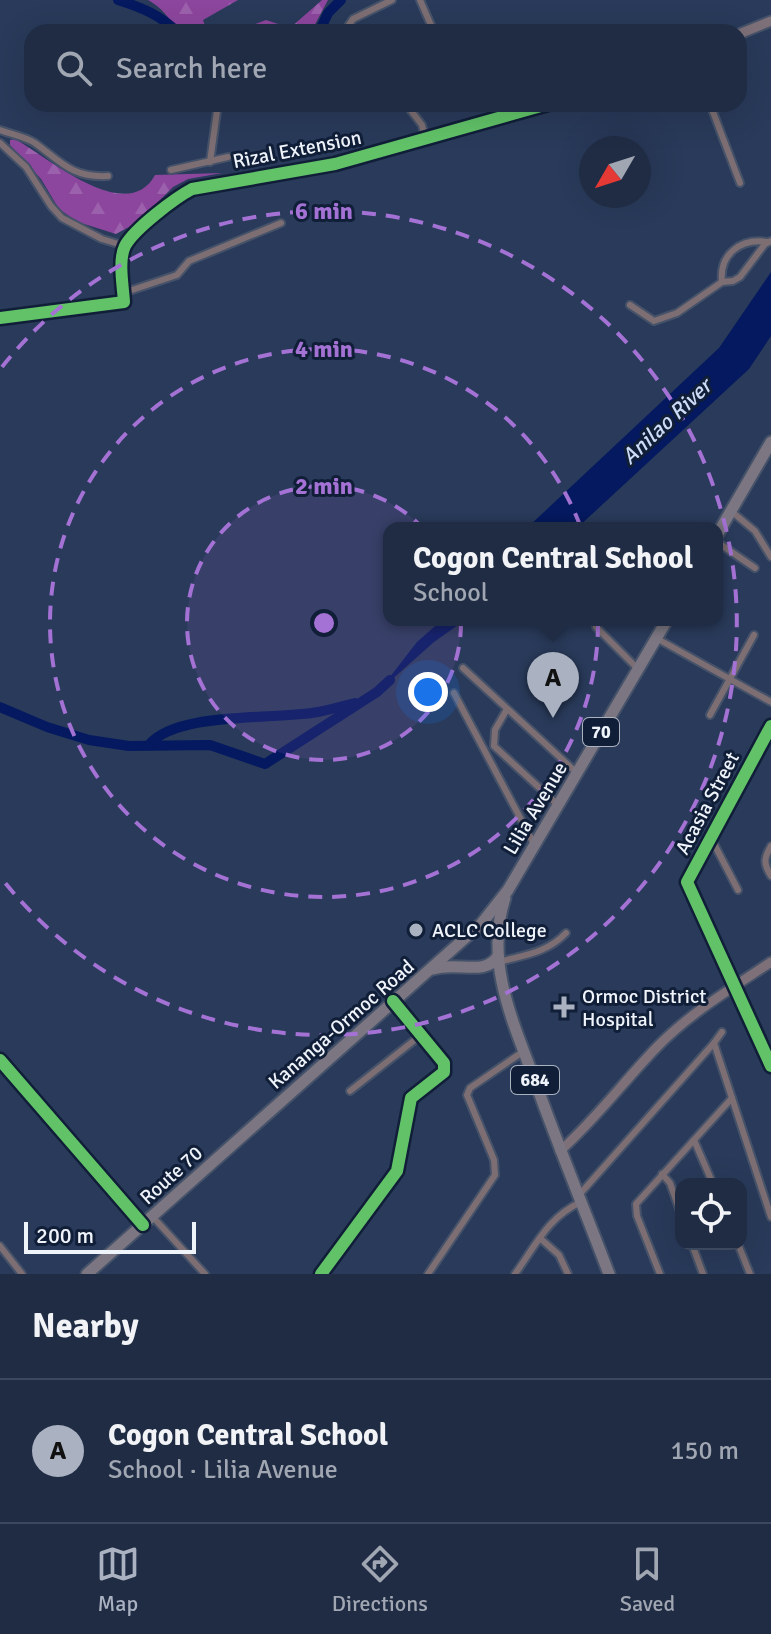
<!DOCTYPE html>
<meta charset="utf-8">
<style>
:root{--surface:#1f2c44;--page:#2c384f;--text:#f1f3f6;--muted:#a1a7b2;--line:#3c485d;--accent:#aab2c2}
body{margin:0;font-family:Signika,sans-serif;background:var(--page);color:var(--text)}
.controls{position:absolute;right:24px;bottom:24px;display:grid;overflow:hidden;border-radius:16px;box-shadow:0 8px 32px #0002}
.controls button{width:72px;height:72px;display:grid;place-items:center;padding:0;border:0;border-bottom:2px solid var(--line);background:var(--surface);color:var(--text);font:40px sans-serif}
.compass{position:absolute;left:579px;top:136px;width:72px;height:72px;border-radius:50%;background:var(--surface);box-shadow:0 8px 32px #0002;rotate:231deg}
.scale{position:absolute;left:24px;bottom:20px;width:172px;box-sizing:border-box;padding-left:8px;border:4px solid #eff3fa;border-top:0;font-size:22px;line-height:28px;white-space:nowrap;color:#eff3fa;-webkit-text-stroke:6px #101e38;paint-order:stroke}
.you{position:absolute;left:428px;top:692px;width:28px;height:28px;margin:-20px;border:6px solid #fff;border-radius:50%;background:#1a73e8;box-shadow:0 0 0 12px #1a73e833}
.badge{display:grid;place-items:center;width:52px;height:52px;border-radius:50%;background:var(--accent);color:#111;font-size:26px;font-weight:700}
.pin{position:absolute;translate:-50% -66px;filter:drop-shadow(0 2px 4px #0008)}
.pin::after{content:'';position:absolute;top:42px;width:28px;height:24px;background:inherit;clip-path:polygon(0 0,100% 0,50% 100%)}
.popup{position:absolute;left:383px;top:522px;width:340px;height:104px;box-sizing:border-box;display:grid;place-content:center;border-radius:16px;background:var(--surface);filter:drop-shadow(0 2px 6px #0005);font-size:26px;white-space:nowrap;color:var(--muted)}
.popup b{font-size:30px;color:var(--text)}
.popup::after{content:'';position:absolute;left:50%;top:100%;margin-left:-16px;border:16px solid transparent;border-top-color:var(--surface)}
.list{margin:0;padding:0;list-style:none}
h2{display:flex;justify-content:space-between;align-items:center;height:104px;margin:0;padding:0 32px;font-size:34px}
h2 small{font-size:26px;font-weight:400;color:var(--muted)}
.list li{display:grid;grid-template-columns:52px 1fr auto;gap:24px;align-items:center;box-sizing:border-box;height:144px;padding:0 32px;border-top:2px solid var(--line)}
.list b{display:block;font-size:30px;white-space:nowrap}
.list p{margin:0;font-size:26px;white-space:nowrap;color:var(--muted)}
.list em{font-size:26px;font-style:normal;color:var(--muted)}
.icon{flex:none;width:44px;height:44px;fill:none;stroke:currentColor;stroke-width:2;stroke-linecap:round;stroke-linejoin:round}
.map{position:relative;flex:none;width:771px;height:1274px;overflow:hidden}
.search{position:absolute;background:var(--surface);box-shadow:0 8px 32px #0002;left:24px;right:24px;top:24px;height:88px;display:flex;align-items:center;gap:20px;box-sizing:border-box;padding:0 28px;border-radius:24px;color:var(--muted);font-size:30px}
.sheet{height:248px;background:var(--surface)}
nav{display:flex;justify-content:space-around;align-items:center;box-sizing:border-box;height:112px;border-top:2px solid var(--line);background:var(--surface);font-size:22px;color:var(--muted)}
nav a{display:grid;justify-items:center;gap:4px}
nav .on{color:var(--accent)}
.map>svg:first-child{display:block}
.forest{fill:url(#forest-firs)}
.water{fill:#04195f}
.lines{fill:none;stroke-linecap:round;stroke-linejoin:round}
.river{stroke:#04195f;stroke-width:10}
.street-casing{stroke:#455269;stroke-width:10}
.secondary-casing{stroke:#455269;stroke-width:13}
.highway-casing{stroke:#455269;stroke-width:15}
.street{stroke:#7c6e72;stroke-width:6}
.secondary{stroke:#7d7078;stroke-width:9}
.highway{stroke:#7b7681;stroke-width:11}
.cycleway-casing{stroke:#101e38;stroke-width:17}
.cycleway{stroke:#61c268;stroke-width:12}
.ring{fill:none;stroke:#a472d4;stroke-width:4;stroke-dasharray:14 10}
.poi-dot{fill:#aab2c2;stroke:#101e38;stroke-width:3}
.labels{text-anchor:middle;stroke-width:6;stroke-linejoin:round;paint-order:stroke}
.shield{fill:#101e38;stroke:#acb3c0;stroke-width:2}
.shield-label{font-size:18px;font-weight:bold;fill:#eff3fa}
.street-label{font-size:20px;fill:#eff3fa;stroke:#101e38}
.poi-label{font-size:20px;fill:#eff3fa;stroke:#101e38;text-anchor:start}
.water-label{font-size:22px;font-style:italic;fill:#cddcf6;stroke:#101e38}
.centre{fill:#a472d4;stroke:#101e38;stroke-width:4}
.ring-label{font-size:24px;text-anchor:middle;font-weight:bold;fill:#a472d4;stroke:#101e38;stroke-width:6;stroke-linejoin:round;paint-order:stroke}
</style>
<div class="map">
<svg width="771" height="1274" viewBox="0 0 771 1274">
<defs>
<pattern id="forest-firs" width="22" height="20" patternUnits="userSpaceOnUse" patternTransform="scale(2)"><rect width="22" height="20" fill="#8c469d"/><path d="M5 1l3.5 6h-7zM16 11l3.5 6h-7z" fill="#9c61ac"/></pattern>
</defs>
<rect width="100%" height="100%" fill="#293a5a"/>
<!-- forest -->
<g class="forest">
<path d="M148,0h90l-35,20 4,12c-44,0 -29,-15 -59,-32z"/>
<polygon points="322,0 328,0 311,32 234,32 266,20 290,28"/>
<path d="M15,139c31,17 112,88 140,36l67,-2 -34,6 -15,8 -35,35 -22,12 -38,-12 -19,-13 -18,-30 -31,-34v-5z"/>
</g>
<!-- water -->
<g class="water">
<polygon points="771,272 771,336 749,369 577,528 527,528 719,348"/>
<polygon points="442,620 465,620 434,642 379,691 417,642"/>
</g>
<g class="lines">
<!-- river -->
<g class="river">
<path d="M118,0c22,7 43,15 59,32"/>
<polyline points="319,32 328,13 341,0"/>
<polyline points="0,707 47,727 89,740 129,746 210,745 265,764 377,692 390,680"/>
<path d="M149,745c27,-34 127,-25 169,-33 12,-2 24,-6 37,-9"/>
</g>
<defs>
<g id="street">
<polyline points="420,0 434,32"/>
<polyline points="344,32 353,19 392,0"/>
<polyline points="406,104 422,125 426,141"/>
<polyline points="710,104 740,183"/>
<path d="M0,130c11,4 26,7 35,13 26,19 37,35 73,33"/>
<polyline points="0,143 26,167 51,206 62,218 102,239 125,246"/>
<polyline points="210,162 218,104"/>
<polyline points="171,170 228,157"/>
<path d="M722,282c-3,-28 19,-44 45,-40"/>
<polyline points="123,293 177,275 189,261 281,223"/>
<polyline points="630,305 654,321 677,313 722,282 733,281 740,277 765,244 771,241"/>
<polyline points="731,511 755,531 771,557"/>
<polyline points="717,542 755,568"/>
<polyline points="596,627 638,669"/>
<polyline points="656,638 771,702"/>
<polyline points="463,668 577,773"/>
<polyline points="454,693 534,844"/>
<polyline points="507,709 495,730 494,746 557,804"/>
<polyline points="710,715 754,635"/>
<polyline points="771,726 687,882 771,1066"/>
<polyline points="711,838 738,890"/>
<path d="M771,846c-7,12 -8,17 0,30"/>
<path d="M499,962c25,-7 48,-9 67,-29"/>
<polyline points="722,1032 714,1043 771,1217"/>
<polyline points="0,1060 143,1225"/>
<polyline points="350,1091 421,1035"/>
<polyline points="694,1140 713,1184"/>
<polyline points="662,1174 670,1183 681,1214"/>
<polyline points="579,1195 714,1043"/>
<polyline points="152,1216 205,1274"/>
<polyline points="541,1239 559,1255 568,1274"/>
<polyline points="692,1244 703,1274"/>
<polyline points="738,1244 750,1274"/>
<polyline points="0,1246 22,1274"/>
<polyline points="321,1274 397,1171 411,1098 444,1072 444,1063 393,1001"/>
<polyline points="428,1274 495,1175 494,1160 467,1095 470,1088 524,1051"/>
<path d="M515,1274c21,-29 33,-57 66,-72"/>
<polyline points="660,1274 637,1216 636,1204 732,1098"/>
</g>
<g id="secondary">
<polyline points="739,34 771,21"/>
<path d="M0,318l124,-16c-1,-16 -6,-42 1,-56 9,-17 50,-48 67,-57l143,-25 213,-60"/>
<path d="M560,1151c36,-32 64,-70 97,-104 33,-34 75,-59 114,-85"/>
</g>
<g id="highway">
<polyline points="717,535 771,442"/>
<path d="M505,898c-22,67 12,132 34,194 22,61 47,121 70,182"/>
<path d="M433,969c24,-8 52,8 65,-13"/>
<polyline points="87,1274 482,923 508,890 667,620"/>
</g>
</defs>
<!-- street casing -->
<use href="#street" class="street-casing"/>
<!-- secondary casing -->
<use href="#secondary" class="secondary-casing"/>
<!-- highway casing -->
<use href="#highway" class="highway-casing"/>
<!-- street -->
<use href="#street" class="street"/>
<!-- secondary -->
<use href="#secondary" class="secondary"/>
<!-- highway -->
<use href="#highway" class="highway"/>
<defs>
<g id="cycleway">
<path d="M0,318l124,-16c-1,-16 -6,-42 1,-56 9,-17 50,-48 67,-57l143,-25 213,-60"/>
<polyline points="771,726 687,882 771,1066"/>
<polyline points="0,1060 143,1225"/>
<polyline points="321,1274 397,1171 411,1098 444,1072 444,1063 393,1001"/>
</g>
</defs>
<!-- cycleway casing -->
<use href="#cycleway" class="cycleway-casing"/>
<!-- cycleway -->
<use href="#cycleway" class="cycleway"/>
</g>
<!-- distance rings -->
<circle cx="324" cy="623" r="137" fill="#a472d4" fill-opacity=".12"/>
<g class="ring">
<circle cx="324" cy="623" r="137"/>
<circle cx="324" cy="623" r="274"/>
<path d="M2 367A412 412 0 1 1 2 879"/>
</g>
<!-- markers -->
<g class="poi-dot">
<circle cx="416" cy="930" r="8"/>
<path d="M560 995h8v8h8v8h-8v8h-8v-8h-8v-8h8z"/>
</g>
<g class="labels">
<!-- shield labels -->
<g class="shield">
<rect x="583" y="718" width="36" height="28" rx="6"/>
<rect x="511" y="1066" width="48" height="28" rx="6"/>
</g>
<g class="shield-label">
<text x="601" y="738">70</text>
<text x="535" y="1086">684</text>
</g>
<!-- street labels -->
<g class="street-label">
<text transform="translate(297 149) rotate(-11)" y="7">Rizal Extension</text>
<text transform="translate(707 803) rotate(-62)" y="7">Acasia Street</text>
<text transform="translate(535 808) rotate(-59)" y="7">Lilia Avenue</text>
<text transform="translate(341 1024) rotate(-41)" y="7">Kananga-Ormoc Road</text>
<text transform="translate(171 1175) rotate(-42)" y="7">Route 70</text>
</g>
<!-- poi labels -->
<g class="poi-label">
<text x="432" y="937">ACLC College</text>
<text x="582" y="1003">Ormoc District<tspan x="582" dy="23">Hospital</tspan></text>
</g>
<!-- water labels -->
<g class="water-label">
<text transform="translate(666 421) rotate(-43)" y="8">Anilao River</text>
</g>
</g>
<circle cx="324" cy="623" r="12" class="centre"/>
<g class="ring-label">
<text x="324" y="219">6 min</text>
<text x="324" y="357">4 min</text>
<text x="324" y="494">2 min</text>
</g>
</svg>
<div class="controls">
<button><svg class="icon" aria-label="locate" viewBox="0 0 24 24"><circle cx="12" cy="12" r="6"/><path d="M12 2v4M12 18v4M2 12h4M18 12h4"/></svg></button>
</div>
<svg class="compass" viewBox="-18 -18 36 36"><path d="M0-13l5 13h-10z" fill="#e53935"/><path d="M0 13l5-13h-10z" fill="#a1a7b2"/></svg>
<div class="scale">200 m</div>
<div class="you"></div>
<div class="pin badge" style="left:553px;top:718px">A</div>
<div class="popup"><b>Cogon Central School</b>School</div>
<div class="search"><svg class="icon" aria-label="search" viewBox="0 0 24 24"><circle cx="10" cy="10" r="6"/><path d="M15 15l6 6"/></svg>Search here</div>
</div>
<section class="sheet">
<h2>Nearby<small></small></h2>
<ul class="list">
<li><span class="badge">A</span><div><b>Cogon Central School</b><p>School · Lilia Avenue</p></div><em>150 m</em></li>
</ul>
</section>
<nav>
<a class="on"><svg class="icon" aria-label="map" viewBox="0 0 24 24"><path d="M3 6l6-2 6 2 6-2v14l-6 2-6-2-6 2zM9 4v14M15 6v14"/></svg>Map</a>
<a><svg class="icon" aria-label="directions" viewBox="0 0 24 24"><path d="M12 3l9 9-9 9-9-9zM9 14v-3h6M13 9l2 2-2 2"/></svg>Directions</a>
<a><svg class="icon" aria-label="saved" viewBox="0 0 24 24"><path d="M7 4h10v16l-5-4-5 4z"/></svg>Saved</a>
</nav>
